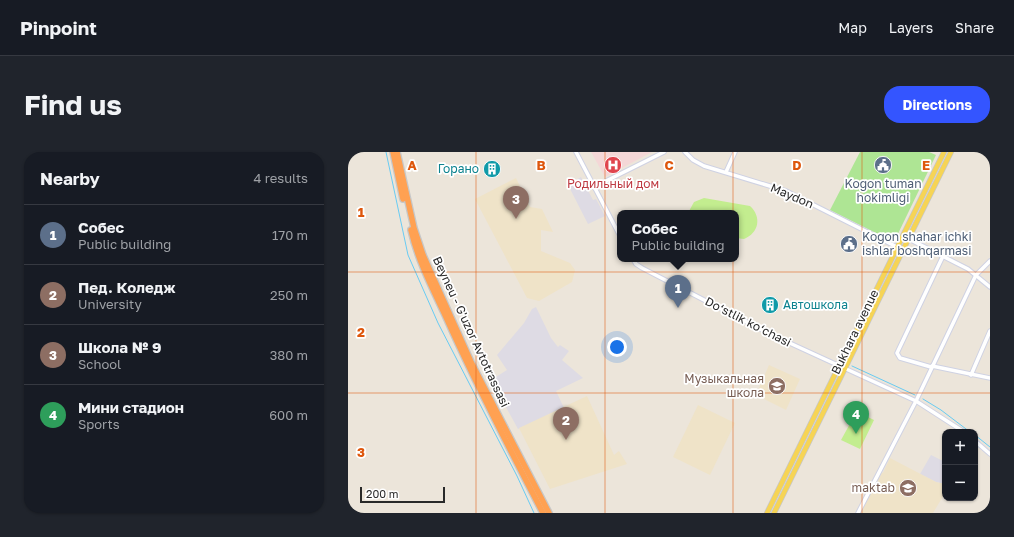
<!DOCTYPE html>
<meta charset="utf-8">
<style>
:root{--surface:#171b24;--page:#20242c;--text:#f1f3f6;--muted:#9ea1a6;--line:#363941;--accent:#3455ff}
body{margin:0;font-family:"Golos Text",sans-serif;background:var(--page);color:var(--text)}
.controls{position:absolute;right:12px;bottom:12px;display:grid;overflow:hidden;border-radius:8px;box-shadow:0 1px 3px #0004}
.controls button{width:36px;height:36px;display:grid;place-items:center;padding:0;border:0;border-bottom:1px solid var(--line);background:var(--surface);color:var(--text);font:20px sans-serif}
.scale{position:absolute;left:12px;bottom:10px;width:85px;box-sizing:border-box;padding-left:4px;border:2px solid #292929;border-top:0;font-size:11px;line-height:14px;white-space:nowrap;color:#292929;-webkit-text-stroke:3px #fff;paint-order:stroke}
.you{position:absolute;left:269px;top:195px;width:14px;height:14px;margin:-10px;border:3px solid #fff;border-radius:50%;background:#1a73e8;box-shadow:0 0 0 6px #1a73e833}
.badge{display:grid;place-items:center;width:26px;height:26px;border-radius:50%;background:var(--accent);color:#fff;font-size:13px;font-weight:700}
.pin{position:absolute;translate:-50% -33px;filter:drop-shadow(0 1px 2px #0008)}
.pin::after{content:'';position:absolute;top:21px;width:14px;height:12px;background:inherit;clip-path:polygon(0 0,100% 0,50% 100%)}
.popup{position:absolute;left:269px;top:58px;width:122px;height:52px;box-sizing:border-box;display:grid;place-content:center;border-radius:8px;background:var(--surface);filter:drop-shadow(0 1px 3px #0005);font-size:13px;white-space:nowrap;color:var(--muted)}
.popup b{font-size:15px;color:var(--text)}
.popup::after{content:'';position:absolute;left:50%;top:100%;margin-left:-8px;border:8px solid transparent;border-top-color:var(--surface)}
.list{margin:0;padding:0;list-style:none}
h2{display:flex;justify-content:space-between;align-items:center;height:52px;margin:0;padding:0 16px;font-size:17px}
h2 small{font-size:13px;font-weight:400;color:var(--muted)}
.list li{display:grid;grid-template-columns:26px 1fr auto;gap:12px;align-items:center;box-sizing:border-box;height:60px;padding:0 16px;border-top:1px solid var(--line)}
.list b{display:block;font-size:15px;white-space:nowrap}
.list p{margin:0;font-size:13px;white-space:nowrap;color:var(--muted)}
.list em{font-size:13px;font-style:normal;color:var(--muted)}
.map{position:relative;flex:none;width:642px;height:361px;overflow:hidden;border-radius:16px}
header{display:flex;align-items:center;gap:24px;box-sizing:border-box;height:56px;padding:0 20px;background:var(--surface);border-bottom:1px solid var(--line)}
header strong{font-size:19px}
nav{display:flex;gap:22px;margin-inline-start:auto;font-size:14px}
.intro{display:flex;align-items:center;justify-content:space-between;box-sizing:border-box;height:96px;padding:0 24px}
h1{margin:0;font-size:28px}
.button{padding:10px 18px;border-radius:16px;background:var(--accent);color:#fff;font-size:14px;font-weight:700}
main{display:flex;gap:24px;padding:0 24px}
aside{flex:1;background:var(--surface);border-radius:16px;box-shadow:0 1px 3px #0004}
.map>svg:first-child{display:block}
.industrial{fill:#dedbe4}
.education{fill:#efe3c8}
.medical{fill:#f4d7d7}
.green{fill:#aee594}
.pitch{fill:#c3ed8f}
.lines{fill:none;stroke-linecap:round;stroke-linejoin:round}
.stream{stroke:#68cbf3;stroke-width:1}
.minor-casing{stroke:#cfd2e3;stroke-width:5.5}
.major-casing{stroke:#c7c7c7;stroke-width:6}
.highway-casing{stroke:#c7c7c7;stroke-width:8}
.minor{stroke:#fff;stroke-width:3.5}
.major{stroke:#f6d455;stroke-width:4.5}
.highway{stroke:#ffa152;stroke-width:5.5}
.grid{fill:none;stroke:#de570d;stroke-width:1;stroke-opacity:0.55}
.labels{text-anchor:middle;stroke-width:3.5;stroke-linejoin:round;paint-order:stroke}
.culture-label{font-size:12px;fill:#0d838f;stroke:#fff;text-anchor:end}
.health-label{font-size:12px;fill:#be3a42;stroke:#fff}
.service-label{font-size:12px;fill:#4e5e75;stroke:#fff}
.street-label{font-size:12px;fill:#292929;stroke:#fff}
.education-label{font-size:12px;fill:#785e54;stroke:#fff;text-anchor:end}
.grid-label{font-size:13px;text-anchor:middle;font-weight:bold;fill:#de570d;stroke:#fff;stroke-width:3.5;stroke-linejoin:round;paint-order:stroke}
</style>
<header>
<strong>Pinpoint</strong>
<nav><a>Map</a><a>Layers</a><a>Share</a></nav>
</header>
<div class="intro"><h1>Find us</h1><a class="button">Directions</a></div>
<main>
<aside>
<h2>Nearby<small>4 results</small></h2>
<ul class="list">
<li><span class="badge" style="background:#5c6f8a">1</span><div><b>Собеc</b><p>Public building</p></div><em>170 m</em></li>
<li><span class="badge" style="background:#8d6e63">2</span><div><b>Пед. Коледж</b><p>University</p></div><em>250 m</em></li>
<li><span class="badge" style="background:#8d6e63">3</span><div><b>Школа № 9</b><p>School</p></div><em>380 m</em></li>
<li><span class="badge" style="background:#2e9e5b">4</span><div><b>Мини стадион</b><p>Sports</p></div><em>600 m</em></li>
</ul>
</aside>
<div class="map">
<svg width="642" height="361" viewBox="0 0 642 361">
<rect width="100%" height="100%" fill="#ece5da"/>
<!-- industrial -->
<g class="industrial">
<polygon points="233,25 245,48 248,47 257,64 240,72 220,33"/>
<polygon points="188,155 203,186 210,195 212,193 221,199 214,208 235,226 208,239 216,256 170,277 143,228 159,218 149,203 176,171 184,157"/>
<polygon points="583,303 597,310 597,332 588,330 572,322"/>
</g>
<!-- education -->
<g class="education">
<polygon points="168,26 182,55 194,57 205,80 193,78 193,99 222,111 227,118 224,130 191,149 179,146 127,47"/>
<polygon points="421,213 452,227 438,258 408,243"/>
<polygon points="239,244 266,303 271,299 279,312 202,337 171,276"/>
<polygon points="350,253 387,271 362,323 325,305"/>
<polygon points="542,306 588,330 597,332 597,341 585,361 511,361 532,320 535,321"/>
</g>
<!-- medical -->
<polygon class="medical" points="243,0 304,0 257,25"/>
<!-- green -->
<polygon class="green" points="512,0 581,0 588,3 546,90 482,58"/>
<!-- pitch -->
<g class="pitch">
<path d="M356,46l46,8c12,11 9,27 -6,33l-8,-1v-25h-48l6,-11z"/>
<polygon points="516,263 526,268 512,297 493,288 504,268 512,271"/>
</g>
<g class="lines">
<!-- stream -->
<g class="stream">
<polyline points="38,0 60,103 90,171 169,324 186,361"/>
<polyline points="504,214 567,243"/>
<polyline points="575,247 593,258 622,280"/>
<polyline points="627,283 642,295"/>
</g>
<defs>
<g id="minor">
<polyline points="228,0 272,84"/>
<polyline points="337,0 345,8 356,14 438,39 549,95"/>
<polyline points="378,20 387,0"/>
<polyline points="246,35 316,0"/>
<polyline points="561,87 620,117 642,135"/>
<polyline points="285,107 288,112 294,116 422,182 568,249 616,280"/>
<polyline points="584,214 642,226"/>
<polyline points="583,215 552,206 549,201 595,104"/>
<polyline points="623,223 642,179"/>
<polyline points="627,289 642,302"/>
<polyline points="510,361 568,249 628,123 642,109"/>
</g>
<g id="major">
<polyline points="419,361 596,0"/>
<polyline points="426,361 603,0"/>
</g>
<g id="highway">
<polyline points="45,0 55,47"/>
<polyline points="49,0 66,76 75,103 123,210 201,361"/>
<path d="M63,78c7,31 22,59 35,87 30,67 63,131 97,196"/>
</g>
</defs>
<!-- minor casing -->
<use href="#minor" class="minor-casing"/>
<!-- major casing -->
<use href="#major" class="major-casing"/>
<!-- highway casing -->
<use href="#highway" class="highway-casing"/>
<!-- minor -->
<use href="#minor" class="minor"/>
<!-- major -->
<use href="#major" class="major"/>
<!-- highway -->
<use href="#highway" class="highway"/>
</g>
<!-- grid -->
<path class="grid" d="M128,0v361M257,0v361M385,0v361M514,0v361M0,120h642M0,241h642"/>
<!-- icons -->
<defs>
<symbol id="hospital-disc" viewBox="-11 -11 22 22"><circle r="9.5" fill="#e0444e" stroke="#fff"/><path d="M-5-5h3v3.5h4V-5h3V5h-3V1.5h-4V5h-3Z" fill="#fff"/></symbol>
<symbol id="civic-disc" viewBox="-11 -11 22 22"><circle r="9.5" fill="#5c6f8a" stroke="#fff"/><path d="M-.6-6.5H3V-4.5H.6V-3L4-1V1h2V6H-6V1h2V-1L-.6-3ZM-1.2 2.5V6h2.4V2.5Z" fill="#fff"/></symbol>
<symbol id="building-disc" viewBox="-11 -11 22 22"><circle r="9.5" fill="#0f9aa8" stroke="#fff"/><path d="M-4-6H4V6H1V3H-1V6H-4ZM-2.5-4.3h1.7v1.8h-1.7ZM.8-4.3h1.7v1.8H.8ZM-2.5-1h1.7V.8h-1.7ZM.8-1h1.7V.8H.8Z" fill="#fff"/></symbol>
<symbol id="school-disc" viewBox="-11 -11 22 22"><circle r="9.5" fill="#8d6e63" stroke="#fff"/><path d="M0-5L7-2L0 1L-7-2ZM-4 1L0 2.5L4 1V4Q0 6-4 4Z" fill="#fff"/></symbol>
</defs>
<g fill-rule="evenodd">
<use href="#hospital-disc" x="255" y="3" width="20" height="20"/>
<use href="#civic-disc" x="525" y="3" width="20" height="20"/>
<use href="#building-disc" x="134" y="7" width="20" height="20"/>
<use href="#civic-disc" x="491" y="82" width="20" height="20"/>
<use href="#building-disc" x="412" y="143" width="20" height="20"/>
<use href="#school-disc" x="419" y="224" width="20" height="20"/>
<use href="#school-disc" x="550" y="326" width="20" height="20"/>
</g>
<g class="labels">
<!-- culture labels -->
<g class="culture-label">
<text x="131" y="21">Горано</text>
<text x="435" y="157" text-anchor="start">Автошкола</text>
</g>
<!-- health labels -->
<g class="health-label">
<text x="265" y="36">Родильный дом</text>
</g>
<!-- service labels -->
<g class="service-label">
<text x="535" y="36">Kogon tuman<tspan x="535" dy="14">hokimligi</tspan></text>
<text x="514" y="89" text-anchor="start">Kogon shahar ichki<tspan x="514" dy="14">ishlar boshqarmasi</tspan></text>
</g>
<!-- street labels -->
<g class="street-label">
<text transform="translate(444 44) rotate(23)" y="4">Maydon</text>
<text transform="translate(400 170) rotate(27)" y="4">Do‘stlik ko‘chasi</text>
<text transform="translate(123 180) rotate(65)" y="4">Beyneu - G'uzor Avtotrassasi</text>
<text transform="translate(507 180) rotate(-64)" y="4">Bukhara avenue</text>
</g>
<!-- education labels -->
<g class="education-label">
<text x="416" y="231">Музыкальная<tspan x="416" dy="14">школа</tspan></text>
<text x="547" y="340">maktab</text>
</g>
</g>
<g class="grid-label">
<text x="64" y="18">A</text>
<text x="193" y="18">B</text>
<text x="321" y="18">C</text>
<text x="449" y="18">D</text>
<text x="578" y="18">E</text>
<text x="13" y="65">1</text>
<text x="13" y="185">2</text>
<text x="13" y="305">3</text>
</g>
</svg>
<div class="controls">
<button>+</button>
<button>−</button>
</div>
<div class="scale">200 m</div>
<div class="you"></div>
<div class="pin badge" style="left:330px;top:156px;background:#5c6f8a">1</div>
<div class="popup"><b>Собеc</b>Public building</div>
<div class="pin badge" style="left:218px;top:288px;background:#8d6e63">2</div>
<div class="pin badge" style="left:168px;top:67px;background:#8d6e63">3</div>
<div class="pin badge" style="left:508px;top:282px;background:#2e9e5b">4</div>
</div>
</main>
